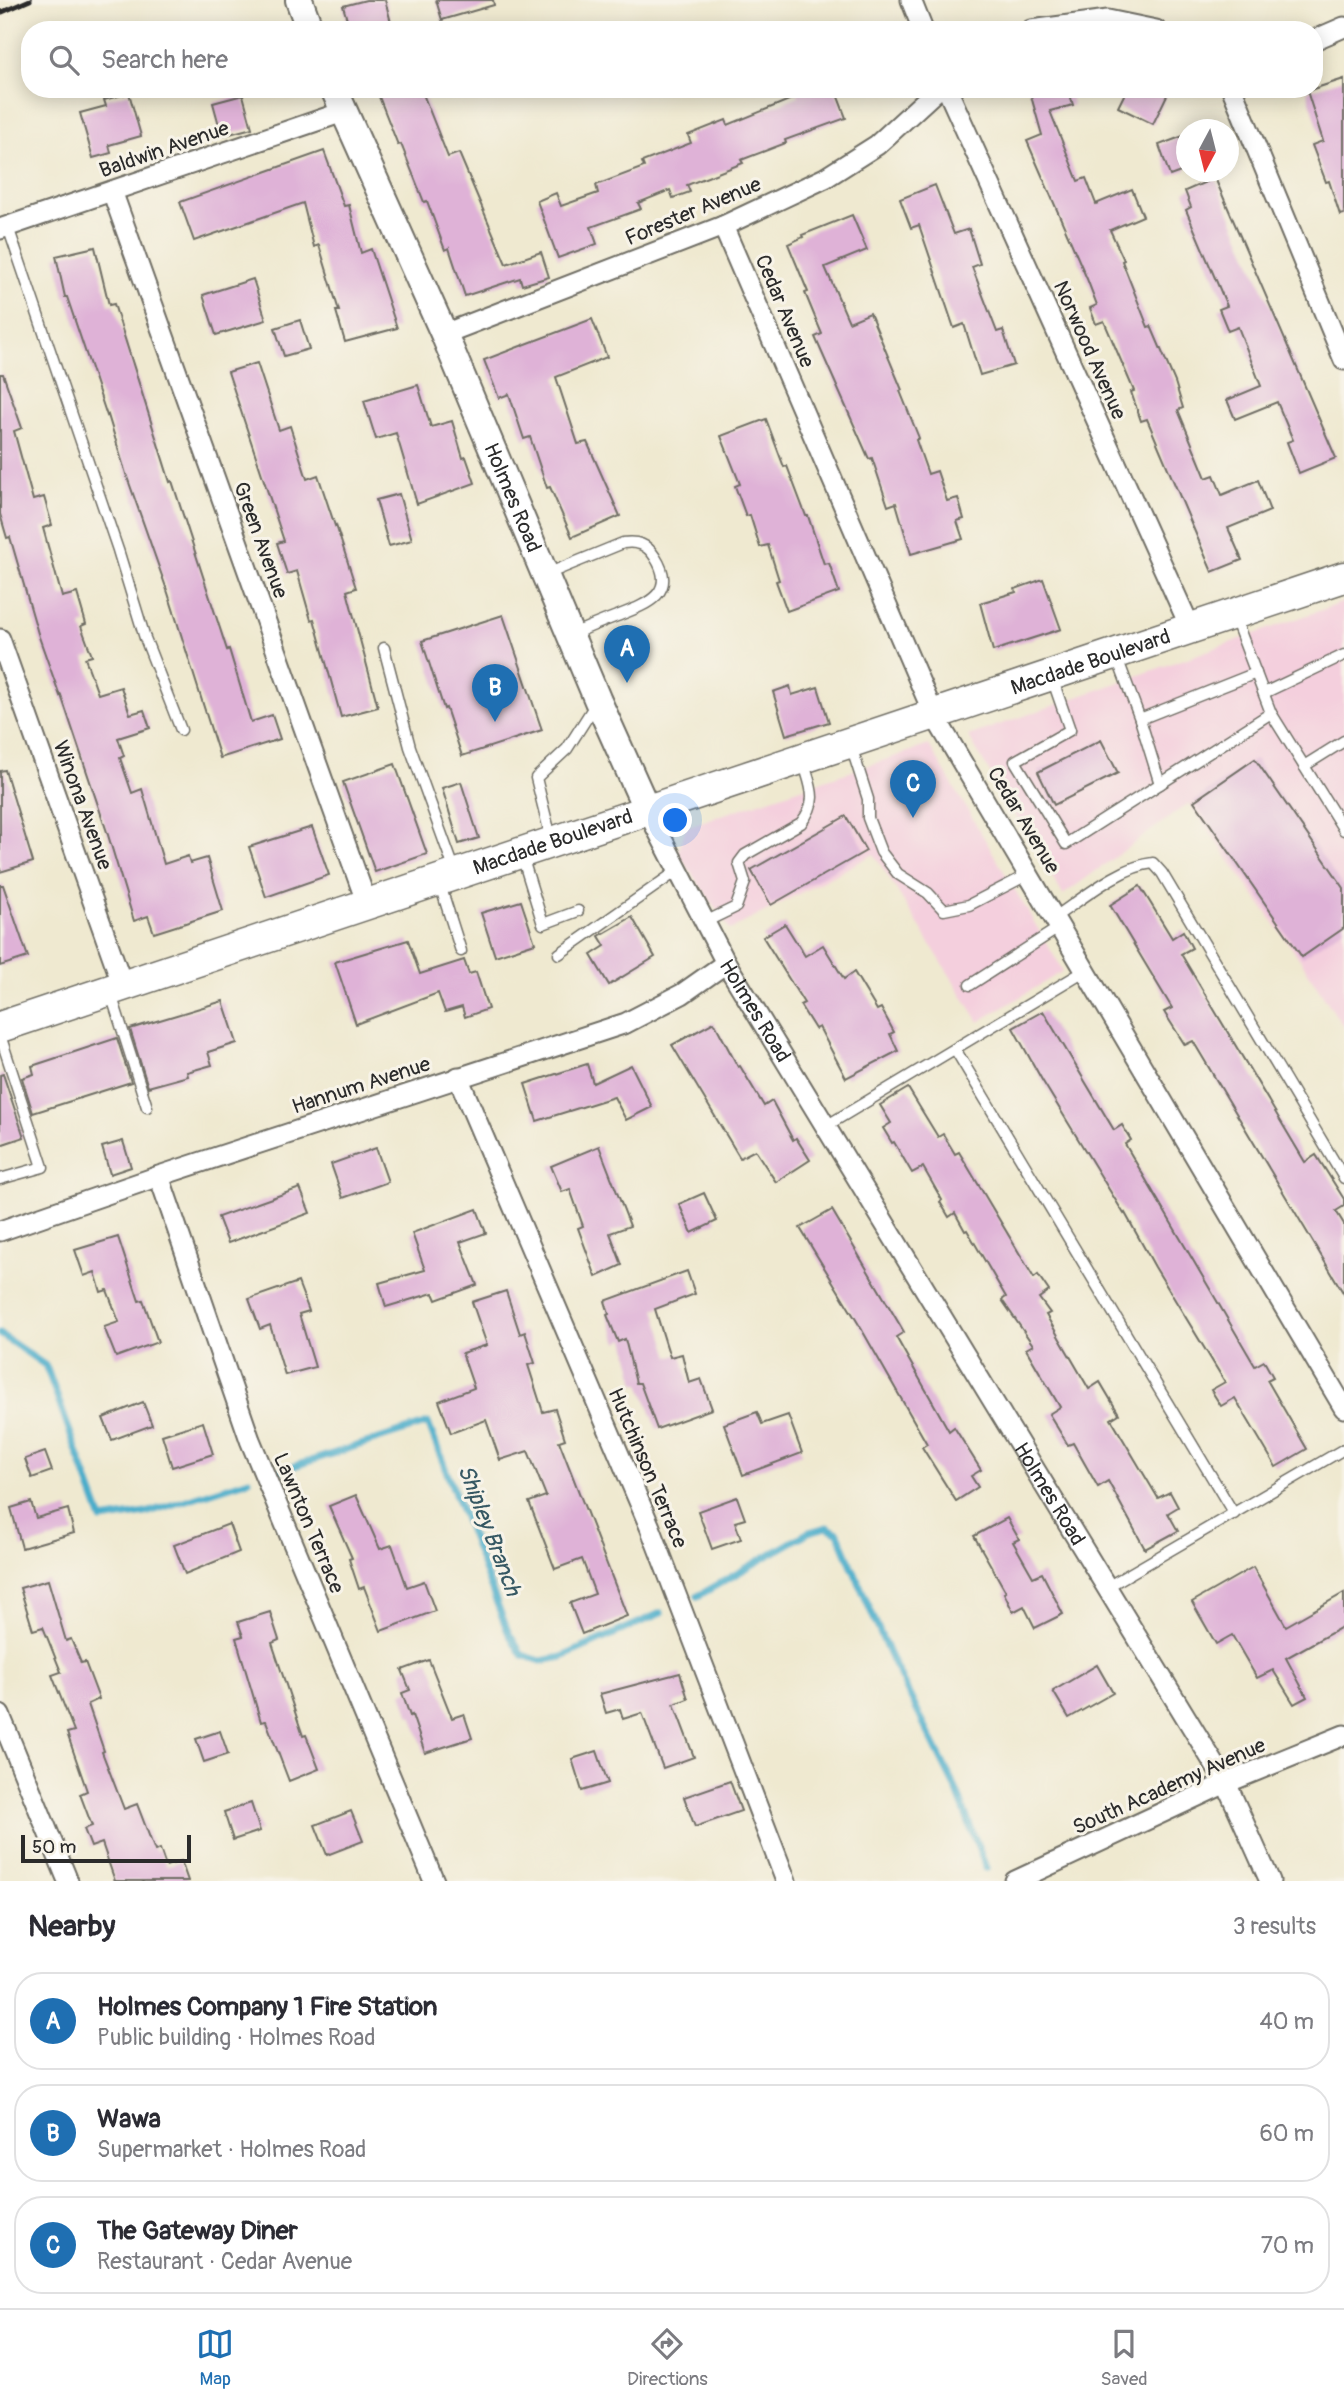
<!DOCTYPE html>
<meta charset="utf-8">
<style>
:root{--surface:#fff;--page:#f7f7f7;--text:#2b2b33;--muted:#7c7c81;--line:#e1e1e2;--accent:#1f6fb2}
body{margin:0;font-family:Pangolin,sans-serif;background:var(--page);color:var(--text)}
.compass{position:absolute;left:1176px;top:119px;width:63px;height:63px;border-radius:50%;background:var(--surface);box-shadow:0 4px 18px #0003;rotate:187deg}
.scale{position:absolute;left:21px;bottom:18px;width:170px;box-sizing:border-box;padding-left:7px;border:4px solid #2b2b2b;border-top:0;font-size:19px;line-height:24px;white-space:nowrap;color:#2b2b2b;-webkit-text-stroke:5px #f7f3e8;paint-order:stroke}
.you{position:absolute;left:676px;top:821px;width:24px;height:24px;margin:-18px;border:5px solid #fff;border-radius:50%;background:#1a73e8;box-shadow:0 0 0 10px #1a73e833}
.badge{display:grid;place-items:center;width:46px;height:46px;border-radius:50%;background:var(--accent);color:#fff;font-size:23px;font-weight:700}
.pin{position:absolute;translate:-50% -58px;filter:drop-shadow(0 2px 4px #0008)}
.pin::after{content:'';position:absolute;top:37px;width:24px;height:21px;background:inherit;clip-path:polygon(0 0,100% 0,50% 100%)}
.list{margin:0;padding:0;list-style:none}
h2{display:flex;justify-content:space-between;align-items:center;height:91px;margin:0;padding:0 28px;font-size:30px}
h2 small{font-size:23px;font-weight:400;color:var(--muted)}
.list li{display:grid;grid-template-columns:46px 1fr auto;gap:21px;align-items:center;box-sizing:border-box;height:98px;margin:0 14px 14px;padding:0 14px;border:2px solid var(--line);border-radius:28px}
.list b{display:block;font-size:26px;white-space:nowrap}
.list p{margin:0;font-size:23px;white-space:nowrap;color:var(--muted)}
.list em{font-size:23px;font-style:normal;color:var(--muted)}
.icon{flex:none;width:38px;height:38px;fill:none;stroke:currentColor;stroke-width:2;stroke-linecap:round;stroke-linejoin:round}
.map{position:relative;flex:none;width:1344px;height:1881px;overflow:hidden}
.search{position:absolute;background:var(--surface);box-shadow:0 4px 18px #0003;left:21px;right:21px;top:21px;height:77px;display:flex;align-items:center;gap:18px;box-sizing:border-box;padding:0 24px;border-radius:28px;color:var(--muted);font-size:26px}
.sheet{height:427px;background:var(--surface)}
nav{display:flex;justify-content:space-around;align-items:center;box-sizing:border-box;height:98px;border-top:2px solid var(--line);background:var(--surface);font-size:19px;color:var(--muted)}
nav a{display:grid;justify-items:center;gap:4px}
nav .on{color:var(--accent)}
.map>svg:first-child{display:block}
.built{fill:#f4cfdd}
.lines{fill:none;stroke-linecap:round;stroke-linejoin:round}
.stream{stroke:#4badca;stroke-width:7}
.building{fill:#dfb2d7}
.lane-casing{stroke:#706e65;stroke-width:13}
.street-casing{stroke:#706e65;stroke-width:23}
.secondary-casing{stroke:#706e65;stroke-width:30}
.primary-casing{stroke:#706e65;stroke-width:33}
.lane{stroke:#fff;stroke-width:10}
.street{stroke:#fff;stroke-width:19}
.secondary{stroke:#fff;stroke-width:26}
.primary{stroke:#fff;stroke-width:30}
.rail{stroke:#2b2b2b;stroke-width:5}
.labels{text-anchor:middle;stroke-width:6;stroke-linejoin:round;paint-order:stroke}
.street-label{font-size:21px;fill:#2b2b2b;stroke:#f7f3e8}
.water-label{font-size:23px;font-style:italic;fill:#365863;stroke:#f7f3e8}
</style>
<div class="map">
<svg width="1344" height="1881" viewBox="0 0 1344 1881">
<rect width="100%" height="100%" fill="#f7f3e8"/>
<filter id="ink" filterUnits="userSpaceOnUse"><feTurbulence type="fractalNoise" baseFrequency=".0143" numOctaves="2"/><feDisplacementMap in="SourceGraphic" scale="14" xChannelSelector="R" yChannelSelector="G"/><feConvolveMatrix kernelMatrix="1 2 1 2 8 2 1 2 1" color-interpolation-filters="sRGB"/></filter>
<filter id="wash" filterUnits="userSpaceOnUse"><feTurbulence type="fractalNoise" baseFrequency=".00686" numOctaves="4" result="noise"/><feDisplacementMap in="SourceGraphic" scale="28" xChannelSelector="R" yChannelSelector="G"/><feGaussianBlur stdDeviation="1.57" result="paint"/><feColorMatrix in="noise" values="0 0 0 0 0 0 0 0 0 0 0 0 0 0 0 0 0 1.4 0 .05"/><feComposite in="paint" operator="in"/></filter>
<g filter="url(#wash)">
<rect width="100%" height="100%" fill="#efe9d0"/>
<!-- built -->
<g class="built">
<polygon points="1344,602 1344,1028 1301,961 1189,803 1063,895 968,736"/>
<polygon points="929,745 1063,971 979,1022 874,854 730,930 678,853 686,827"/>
</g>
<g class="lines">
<!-- stream -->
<g class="stream">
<polyline points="0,1334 46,1366 102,1520 146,1513 249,1480"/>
<polyline points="279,1471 428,1423 508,1632 522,1655 541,1661 562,1657 661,1613"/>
<polyline points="698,1596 809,1532 827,1527 838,1533 889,1654 957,1791 986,1868"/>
</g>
</g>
<g id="blocks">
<!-- building -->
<g class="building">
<polygon points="366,0 385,0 393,30 350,30 343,6"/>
<polygon points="436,0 493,0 494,5 442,20"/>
<polygon points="1344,79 1344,214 1340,215 1329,181 1326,182 1312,145 1323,141 1307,91"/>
<polygon points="376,89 421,89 448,157 459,153 506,264 541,252 549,277 522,285 520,278 465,296 449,248 445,250 427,201 424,202 401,144 398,145"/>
<polygon points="797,89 835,89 846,118 785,140 786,143 741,160 743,163 687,185 690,192 673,198 670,190 638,203 641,209 591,227 597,244 558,258 537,201 556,193 561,206 598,193 596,185 644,167 642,162 691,143 688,135 726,120 728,125 799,96"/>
<polygon points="1029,89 1068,89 1073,105 1050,111 1078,181 1086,178 1096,204 1132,189 1143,216 1110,230 1124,260 1122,261 1148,327 1151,326 1175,382 1183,408 1178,410 1206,478 1214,475 1222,495 1258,480 1270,511 1228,528 1242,560 1212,572 1147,419 1141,421 1131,392 1134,391 1104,321 1096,324 1090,308 1097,305 1087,279 1027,141 1042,135"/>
<polygon points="1127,89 1170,89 1153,124 1118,107"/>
<polygon points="129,93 141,136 109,145 111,153 93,158 80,113 106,106 104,100"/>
<polygon points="243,95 252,128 222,136 213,103"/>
<polygon points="1186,135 1186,170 1170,176 1159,145"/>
<polygon points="324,151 344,206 349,205 361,253 371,249 397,328 345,342 336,311 339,311 319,245 314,247 303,203 194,241 180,202"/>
<polygon points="1215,178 1336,458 1299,473 1287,442 1293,440 1277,402 1235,419 1227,400 1261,386 1238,327 1228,331 1219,309 1227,306 1186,210 1191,207 1185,191"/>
<polygon points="935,185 954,234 969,229 980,264 972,267 997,332 1003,330 1014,365 980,375 964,324 954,328 919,225 911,228 900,199"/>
<polygon points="852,215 867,250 825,267 849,322 870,313 902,390 900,391 919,438 916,440 928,474 937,471 947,501 958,498 964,519 957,521 963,539 911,554 896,503 888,506 872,458 869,459 815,337 822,334 805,293 808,292 788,244 803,237 802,235"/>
<polygon points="95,247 109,305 114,304 170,482 172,481 227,650 229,649 251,722 272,715 280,739 220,758 168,593 126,474 108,415 107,416 67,297 65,297 56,256"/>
<polygon points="253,279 266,320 216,335 203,295"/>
<polygon points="592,319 607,357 556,377 578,444 587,442 620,516 572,537 550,487 547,488 530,437 524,439 509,394 499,398 484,360"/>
<polygon points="300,320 309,349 284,356 275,328"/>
<polygon points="257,363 279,430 290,426 307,479 318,475 335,526 336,525 356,588 347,591 378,707 341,717 314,619 311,620 297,571 287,574 277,543 284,541 228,372"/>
<polygon points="0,374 3,374 22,428 14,431 33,500 44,497 52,525 43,528 62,597 77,593 86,624 81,626 92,656 85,658 98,694 121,687 130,714 144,710 150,728 118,738 124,756 120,758 132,793 142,789 164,864 188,856 190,863 207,858 223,911 154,933 148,916 134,921 108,835 61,695 60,696 39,637 10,537 7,538 0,514"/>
<polygon points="418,385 431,427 452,421 463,458 466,457 475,483 417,504 396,433 376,439 364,401"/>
<polygon points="766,419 784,467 787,466 806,516 808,516 824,564 829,563 839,592 787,611 776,581 779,580 768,545 760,547 750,515 746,516 735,486 740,484 721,436"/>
<polygon points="399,494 412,540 389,546 376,500"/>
<polygon points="1043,579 1061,629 993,651 980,603 1016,592 1015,589"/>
<polygon points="503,615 542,730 462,756 446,708 444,709 422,641"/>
<polygon points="790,686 792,695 818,687 829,722 786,735 773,692"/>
<polygon points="1101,740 1118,773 1054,805 1038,772"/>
<polygon points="1255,759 1344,888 1344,928 1302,957 1194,801"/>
<polygon points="395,764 427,854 375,872 343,782"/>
<polygon points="5,770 33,862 0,872 0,771"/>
<polygon points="461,782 479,838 459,844 442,788"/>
<polygon points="846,816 866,851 771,905 751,870"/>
<polygon points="312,827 329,875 266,897 249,847"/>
<polygon points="0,885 3,885 28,957 0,966"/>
<polygon points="1140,886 1172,938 1183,931 1192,948 1181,954 1305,1162 1316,1155 1344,1199 1344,1206 1336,1211 1344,1224 1344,1294 1193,1041 1185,1045 1164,1012 1172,1008 1110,905"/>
<polygon points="521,901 535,943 495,956 481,913"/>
<polygon points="632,917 655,957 609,985 591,955 605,946 599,936"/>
<polygon points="785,924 805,956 823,945 844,979 854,972 877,1010 881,1008 894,1032 890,1034 898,1051 846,1078 819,1027 815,1029 800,1005 804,1003 763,937"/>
<polygon points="408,940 420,974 464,960 469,974 476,972 488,1009 465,1017 462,1007 445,1012 438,993 356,1024 335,962"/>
<polygon points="223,1001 237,1043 208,1052 212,1065 187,1072 188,1076 148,1087 130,1029"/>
<polygon points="1043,1011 1114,1130 1122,1125 1131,1140 1125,1144 1255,1366 1264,1361 1273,1377 1267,1380 1307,1449 1276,1467 1235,1398 1221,1406 1211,1390 1225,1382 1155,1267 1125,1213 1124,1214 1042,1080 1013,1028"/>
<polygon points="714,1022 738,1067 740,1066 764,1106 772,1101 793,1140 796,1138 810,1160 776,1182 755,1150 740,1158 672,1045"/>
<polygon points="117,1038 131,1082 33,1113 22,1078 34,1074 32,1066"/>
<polygon points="587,1064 593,1083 631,1065 652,1107 626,1120 614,1097 537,1121 525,1084"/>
<polygon points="3,1074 24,1137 0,1145 0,1075"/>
<polygon points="908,1088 938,1137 943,1134 955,1154 959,1152 1034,1278 1038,1275 1049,1291 1039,1298 1050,1313 1046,1315 1089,1389 1100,1382 1119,1414 1111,1419 1158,1498 1170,1492 1178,1507 1168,1513 1178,1531 1145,1549 1108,1481 1098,1487 1073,1443 1068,1445 1049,1414 1060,1407 1026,1349 1033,1345 1002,1300 1006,1297 967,1230 965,1231 955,1213 949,1217 940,1202 942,1200 923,1167 912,1173 894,1142 892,1143 883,1128 891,1123 880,1105"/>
<polygon points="123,1141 131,1167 110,1174 102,1147"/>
<polygon points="599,1146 630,1226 610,1233 622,1265 596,1277 578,1228 583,1226 570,1189 562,1192 551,1166"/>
<polygon points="376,1148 388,1182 343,1198 331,1164"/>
<polygon points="300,1188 310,1213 228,1243 218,1217"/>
<polygon points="704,1193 717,1221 692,1233 679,1204"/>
<polygon points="477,1209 486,1233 460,1242 477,1285 436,1300 433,1293 386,1307 379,1283 425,1270 412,1233"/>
<polygon points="832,1210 904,1332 896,1337 949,1431 954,1427 981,1470 971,1476 978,1487 956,1501 922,1447 927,1444 858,1323 800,1228"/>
<polygon points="118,1237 139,1301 143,1300 158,1342 116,1357 104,1327 119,1322 107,1290 101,1292 95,1272 84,1276 75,1250"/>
<polygon points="687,1271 695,1294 655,1309 670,1357 682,1354 689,1383 701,1379 712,1409 657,1429 640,1383 636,1383 625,1339 618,1342 607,1315 609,1314 605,1301"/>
<polygon points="298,1282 309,1311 299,1314 315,1367 285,1375 270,1325 260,1329 249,1299"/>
<polygon points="506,1291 520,1334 525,1332 535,1363 528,1365 543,1412 555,1409 565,1439 559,1441 627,1616 582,1634 570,1603 595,1594 582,1559 555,1569 529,1502 546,1496 528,1451 500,1460 486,1420 451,1433 439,1401 474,1388 462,1353 487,1345 472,1302"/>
<polygon points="143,1402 152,1425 112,1440 103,1418"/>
<polygon points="757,1412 762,1424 788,1415 802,1453 743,1475 724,1424"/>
<polygon points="203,1422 213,1454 172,1467 162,1435"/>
<polygon points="45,1452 52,1471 32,1478 25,1459"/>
<polygon points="356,1495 380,1549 392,1545 407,1587 424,1581 435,1611 381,1631 364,1587 359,1589 349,1559 352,1558 329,1506"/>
<polygon points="737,1497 745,1519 735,1522 741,1539 712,1549 698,1511"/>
<polygon points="31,1502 36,1518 68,1509 74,1533 22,1548 11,1508"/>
<polygon points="1007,1518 1019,1539 1013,1542 1033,1577 1042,1573 1063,1614 1035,1628 1024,1606 1013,1612 1004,1593 1006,1592 974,1536"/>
<polygon points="229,1524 239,1552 185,1574 174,1545"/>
<polygon points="1253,1567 1286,1626 1344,1593 1344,1626 1286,1658 1307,1697 1294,1704 1273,1670 1257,1678 1232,1635 1216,1644 1192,1602"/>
<polygon points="48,1580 66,1641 71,1639 81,1663 85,1662 99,1699 88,1704 104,1751 102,1752 124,1809 137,1804 155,1851 160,1849 166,1866 181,1861 188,1881 115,1881 102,1843 91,1847 84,1829 92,1826 80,1794 87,1791 67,1733 74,1731 52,1675 61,1672 43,1627 33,1630 20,1588"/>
<polygon points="270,1612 279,1640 272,1643 303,1736 306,1735 319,1769 289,1781 266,1721 261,1722 236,1638 243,1636 238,1622"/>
<polygon points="429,1660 452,1718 464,1714 472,1738 425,1753 412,1715 410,1716 402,1693 410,1690 402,1670"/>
<polygon points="1097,1665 1113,1693 1069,1718 1053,1691"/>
<polygon points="680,1673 688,1699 674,1704 694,1757 663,1768 642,1713 623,1719 620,1709 606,1713 600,1694"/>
<polygon points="220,1731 228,1754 204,1762 196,1739"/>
<polygon points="597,1751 608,1783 582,1791 572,1759"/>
<polygon points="730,1781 741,1811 695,1827 684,1797"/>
<polygon points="251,1803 260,1831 233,1840 224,1812"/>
<polygon points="351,1811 363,1841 327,1855 315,1825"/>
</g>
</g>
</g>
<g filter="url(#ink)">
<use href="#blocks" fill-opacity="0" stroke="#706e65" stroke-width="2"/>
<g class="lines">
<defs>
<g id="lane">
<polyline points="8,227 118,550 145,638 181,730"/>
<path d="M547,574l76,-31c14,-2 24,1 32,14 24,37 -10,48 -38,59 -16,6 -31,12 -46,19"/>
<polyline points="1235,618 1271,713 1344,830"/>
<polyline points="384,648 410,747 455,871"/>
<polyline points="1116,655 1140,719 1160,784"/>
<polyline points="1052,678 1070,730 1015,761 1066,844 1271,713"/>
<polyline points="1264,693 1344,655"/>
<polyline points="1140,719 1256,673"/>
<polyline points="851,746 868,799 868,818 881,852 898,874 928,893 944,910 969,905 1029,874"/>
<polyline points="1304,766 1344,741"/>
<polyline points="551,838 536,778 567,749 595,705"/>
<polyline points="522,856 543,924 578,911"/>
<polyline points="440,885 461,951"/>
<path d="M1055,917c27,-18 66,-51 98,-54l9,10 182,305"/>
<path d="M705,922l31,-15 9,-25 -6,-19 6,-8 56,-32c19,-23 9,-37 2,-63"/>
<polyline points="559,954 677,871"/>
<polyline points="970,985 1060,927"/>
<polyline points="111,994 147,1107"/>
<polyline points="0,1035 43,1167 0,1179"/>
<polyline points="955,1049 1234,1514"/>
<polyline points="826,1126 1086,970"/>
<polyline points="1107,1587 1344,1449"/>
</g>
<g id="street">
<polyline points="911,0 923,30"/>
<polyline points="1031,30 1108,20 1156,30"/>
<polyline points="1314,40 1344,27"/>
<polyline points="947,89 1191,629"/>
<polyline points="1232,89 1344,360"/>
<polyline points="112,191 367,904"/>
<polyline points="723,226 934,715 1344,1408"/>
<polyline points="0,229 343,112"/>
<polyline points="444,334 723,226 825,178 877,145 938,89"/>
<polyline points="0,639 123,986"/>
<path id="s1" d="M647,810l79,153 500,820 44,98"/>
<polyline points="458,1077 650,1527 786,1881"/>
<polyline points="159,1176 250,1440 434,1881"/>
<polyline points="0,1231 159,1176 626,1023 682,994 726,963"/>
<polyline points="0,1715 68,1881"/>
<polyline points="1015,1881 1226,1783 1344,1735"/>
</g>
<g id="secondary">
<polyline points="299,0 310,30"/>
<path id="s2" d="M334,89l110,245 154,367 49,109"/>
</g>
<g id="primary">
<path id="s3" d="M0,1027l1344,-450"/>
</g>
</defs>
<!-- lane casing -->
<use href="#lane" class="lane-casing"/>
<!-- street casing -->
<use href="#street" class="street-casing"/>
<!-- secondary casing -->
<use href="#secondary" class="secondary-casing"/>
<!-- primary casing -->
<use href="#primary" class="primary-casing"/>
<!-- lane -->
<use href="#lane" class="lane"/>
<!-- street -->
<use href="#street" class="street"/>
<!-- secondary -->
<use href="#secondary" class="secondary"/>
<!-- primary -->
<use href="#primary" class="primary"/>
<!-- rail -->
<polyline class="rail" points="0,13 30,0"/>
</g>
</g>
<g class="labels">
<!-- street labels -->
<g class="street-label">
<text transform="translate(164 149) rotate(-19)" y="7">Baldwin Avenue</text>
<text transform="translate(693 211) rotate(-23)" y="7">Forester Avenue</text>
<text transform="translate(785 311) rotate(67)" y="7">Cedar Avenue</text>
<text transform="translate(1090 350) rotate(66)" y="7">Norwood Avenue</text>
<text dy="7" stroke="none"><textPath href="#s2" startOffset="446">Holmes Road</textPath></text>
<text transform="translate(261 540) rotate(70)" y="7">Green Avenue</text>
<text dy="7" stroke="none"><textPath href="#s3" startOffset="1150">Macdade Boulevard</textPath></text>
<text transform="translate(83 805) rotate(70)" y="7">Winona Avenue</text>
<text transform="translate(1024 820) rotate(59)" y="7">Cedar Avenue</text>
<text dy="7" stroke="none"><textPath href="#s3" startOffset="583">Macdade Boulevard</textPath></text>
<text dy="7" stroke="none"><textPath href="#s1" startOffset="228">Holmes Road</textPath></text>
<text transform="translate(361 1085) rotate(-18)" y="7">Hannum Avenue</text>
<text transform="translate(648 1468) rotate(67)" y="7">Hutchinson Terrace</text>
<text dy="7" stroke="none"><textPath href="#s1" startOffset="794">Holmes Road</textPath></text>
<text transform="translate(309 1523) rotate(67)" y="7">Lawnton Terrace</text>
<text transform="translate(1169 1786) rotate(-24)" y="7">South Academy Avenue</text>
</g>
<!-- water labels -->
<g class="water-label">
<text transform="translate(490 1530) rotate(69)" y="8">Shipley Branch</text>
</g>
</g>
</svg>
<svg class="compass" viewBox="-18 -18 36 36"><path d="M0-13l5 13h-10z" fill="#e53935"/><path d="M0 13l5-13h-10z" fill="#7c7c81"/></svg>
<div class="scale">50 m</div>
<div class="you"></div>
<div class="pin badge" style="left:627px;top:683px">A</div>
<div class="pin badge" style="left:495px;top:722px">B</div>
<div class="pin badge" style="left:913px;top:818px">C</div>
<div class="search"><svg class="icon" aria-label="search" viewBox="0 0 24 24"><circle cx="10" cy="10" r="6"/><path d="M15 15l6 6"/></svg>Search here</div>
</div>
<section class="sheet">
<h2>Nearby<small>3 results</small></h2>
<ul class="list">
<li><span class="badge">A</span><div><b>Holmes Company 1 Fire Station</b><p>Public building · Holmes Road</p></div><em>40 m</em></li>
<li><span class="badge">B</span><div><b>Wawa</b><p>Supermarket · Holmes Road</p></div><em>60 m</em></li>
<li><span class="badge">C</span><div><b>The Gateway Diner</b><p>Restaurant · Cedar Avenue</p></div><em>70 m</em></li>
</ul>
</section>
<nav>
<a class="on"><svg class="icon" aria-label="map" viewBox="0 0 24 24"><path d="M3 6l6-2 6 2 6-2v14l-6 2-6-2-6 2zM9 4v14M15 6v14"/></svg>Map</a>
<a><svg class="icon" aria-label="directions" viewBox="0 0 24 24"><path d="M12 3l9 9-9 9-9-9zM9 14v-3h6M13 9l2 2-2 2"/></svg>Directions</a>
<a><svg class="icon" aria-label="saved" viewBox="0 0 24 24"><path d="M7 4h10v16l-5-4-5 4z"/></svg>Saved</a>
</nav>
